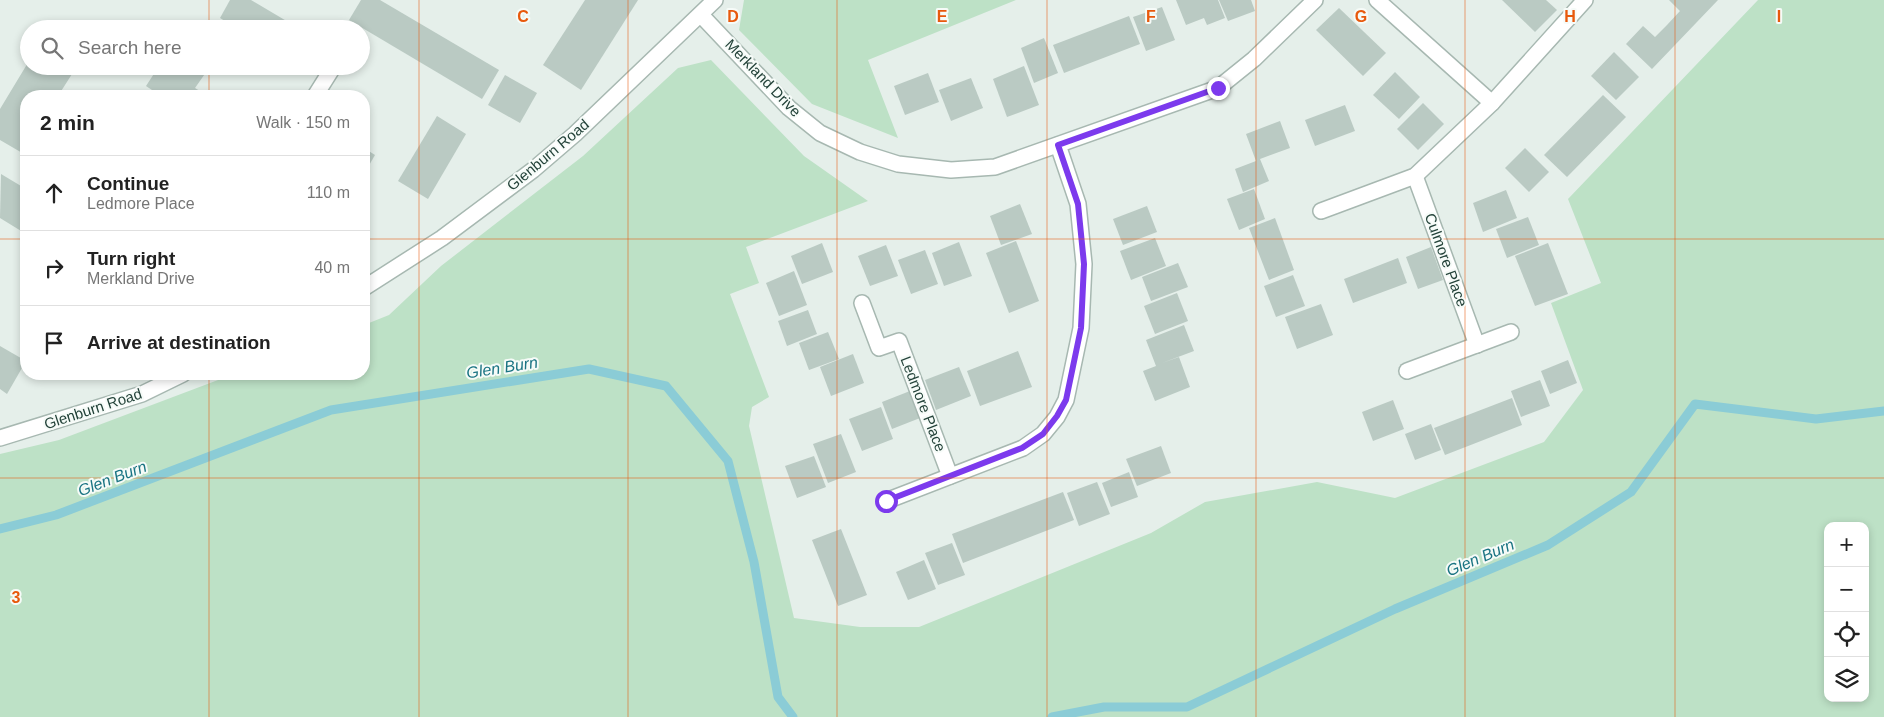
<!DOCTYPE html>
<meta charset="utf-8">
<style>
:root{--surface:#fff;--page:#f2f2f2;--text:#222;--muted:#767676;--line:#e0e0e0}
body{margin:0;font-family:Helvetica,sans-serif;background:var(--page);color:var(--text)}
.controls{position:absolute;right:15px;bottom:15px;display:grid;overflow:hidden;border-radius:10px;box-shadow:0 2px 8px #0003}
.controls button{width:45px;height:45px;display:grid;place-items:center;padding:0;border:0;border-bottom:1px solid var(--line);background:var(--surface);color:var(--text);font:25px sans-serif}
.stop{position:absolute;width:15px;height:15px;margin:-11px;border:4px solid #7c3aed;border-radius:50%;background:#fff}
.stop.end{background:#7c3aed;border-color:#fff;box-shadow:0 1px 5px #0008}
.list{margin:0;padding:0;list-style:none}
h2{display:flex;justify-content:space-between;align-items:center;height:65px;margin:0;padding:0 20px;font-size:21px}
h2 small{font-size:16px;font-weight:400;color:var(--muted)}
.list li{display:grid;grid-template-columns:32px 1fr auto;gap:15px;align-items:center;box-sizing:border-box;height:75px;padding:0 20px;border-top:1px solid var(--line)}
.list b{display:block;font-size:19px;white-space:nowrap}
.list p{margin:0;font-size:16px;white-space:nowrap;color:var(--muted)}
.list em{font-size:16px;font-style:normal;color:var(--muted)}
.icon{flex:none;width:28px;height:28px;fill:none;stroke:currentColor;stroke-width:2;stroke-linecap:round;stroke-linejoin:round}
.map{position:relative;flex:none;width:1884px;height:717px;overflow:hidden}
.search{position:absolute;background:var(--surface);box-shadow:0 2px 8px #0003;left:20px;top:20px;width:350px;height:55px;display:flex;align-items:center;gap:12px;box-sizing:border-box;padding:0 18px;border-radius:28px;color:var(--muted);font-size:19px}
.panel{position:absolute;background:var(--surface);box-shadow:0 2px 8px #0003;left:20px;top:90px;width:350px;height:290px;border-radius:20px}
.map>svg:first-child{display:block}
.green{fill:#bde1c6;fill-rule:evenodd}
.lines{fill:none;stroke-linecap:round;stroke-linejoin:round}
.stream{stroke:#8bccd6;stroke-width:9}
.building{fill:#bacac3}
.street-casing{stroke:#a7b8b1;stroke-width:18}
.street{stroke:#fff;stroke-width:15}
.route{stroke:#7c3aed;stroke-width:6}
.grid{fill:none;stroke:#e8590c;stroke-width:1;stroke-opacity:0.55}
.labels{text-anchor:middle;stroke-width:4;stroke-linejoin:round;paint-order:stroke}
.street-label{font-size:15px;fill:#234239;stroke:#f6fbf8}
.water-label{font-size:16px;font-style:italic;fill:#197382;stroke:#f6fbf8}
.grid-label{font-size:16px;text-anchor:middle;font-weight:bold;fill:#e8590c;stroke:#f6fbf8;stroke-width:4;stroke-linejoin:round;paint-order:stroke}
</style>
<div class="map">
<svg width="1884" height="717" viewBox="0 0 1884 717">
<rect width="100%" height="100%" fill="#e5efea"/>
<!-- green -->
<g class="green">
<polygon points="744,0 1016,0 868,60 898,138 812,104 739,30"/>
<path d="M1758,0h126v717h-1884v-263l59,-14 175,-66h130v-49l25,-10 52,-49 142,-110 95,-88 33,-8 93,96 64,45 -122,46 13,36 -29,11 39,103 -17,10 -3,19 45,192 66,9h59l232,-94 54,-31 112,-20 78,16 149,-56 39,-52 -32,-87 50,-20 -33,-84zM1828,526h37v172h-37z"/>
</g>
<g class="lines">
<!-- stream -->
<g class="stream">
<polyline points="0,529 56,515 331,410 589,369 666,386 728,461 754,562 778,697 793,717"/>
<polyline points="1052,717 1104,707 1187,707 1395,609 1548,545 1631,492 1695,404 1816,419 1884,411"/>
</g>
</g>
<!-- building -->
<g class="building">
<polygon points="230,0 251,0 300,29 238,29 220,18"/>
<polygon points="361,0 380,0 499,70 482,99 349,20"/>
<polygon points="585,0 638,0 581,90 543,65"/>
<polygon points="1176,0 1218,0 1225,18 1207,25 1204,18 1186,25"/>
<polygon points="1219,0 1251,0 1255,11 1228,21"/>
<polygon points="1502,0 1546,0 1557,10 1535,32"/>
<polygon points="1669,0 1718,0 1652,69 1626,44 1643,26 1655,37 1667,25 1680,11"/>
<polygon points="1162,7 1175,40 1146,51 1133,17"/>
<polygon points="1339,8 1386,53 1363,76 1316,30"/>
<polygon points="1129,16 1140,44 1064,73 1053,45"/>
<polygon points="1044,38 1058,73 1034,83 1021,48"/>
<polygon points="1614,52 1639,77 1616,100 1591,76"/>
<polygon points="29,61 29,66 59,66 72,74 58,96 26,96 26,151 24,154 0,140 0,109"/>
<polygon points="159,66 206,66 209,68 195,88 208,96 161,96 146,86"/>
<polygon points="1024,66 1039,105 1007,117 993,79"/>
<polygon points="1395,72 1420,97 1399,119 1373,95"/>
<polygon points="928,73 939,102 905,115 894,86"/>
<polygon points="505,75 537,93 520,123 488,105"/>
<polygon points="971,78 983,108 951,121 939,90"/>
<polygon points="1603,95 1626,117 1567,177 1544,155"/>
<polygon points="1423,103 1444,124 1418,150 1397,129"/>
<polygon points="1345,105 1355,131 1315,146 1305,120"/>
<polygon points="437,116 466,134 428,199 398,181"/>
<polygon points="1280,121 1290,148 1260,159 1269,181 1243,192 1235,169 1256,161 1246,134"/>
<polygon points="364,148 375,155 364,174"/>
<polygon points="1525,148 1549,172 1529,192 1505,168"/>
<polygon points="1,174 26,189 26,234 0,218"/>
<polygon points="1254,189 1265,219 1239,230 1227,199"/>
<polygon points="1506,190 1517,218 1483,232 1473,203"/>
<polygon points="1020,204 1032,234 1001,245 990,216"/>
<polygon points="1147,206 1157,232 1123,245 1113,219"/>
<polygon points="1528,217 1539,245 1507,258 1496,229"/>
<polygon points="1275,218 1294,270 1269,280 1249,228"/>
<polygon points="1155,238 1166,266 1131,280 1120,251"/>
<polygon points="1016,241 1039,301 1009,313 986,253"/>
<polygon points="959,242 972,276 944,286 932,253"/>
<polygon points="822,243 833,272 802,284 791,256"/>
<polygon points="1548,243 1568,294 1535,306 1515,256"/>
<polygon points="886,245 898,276 870,286 858,256"/>
<polygon points="1431,247 1443,280 1418,289 1406,257"/>
<polygon points="925,250 938,284 911,294 898,260"/>
<polygon points="1398,258 1407,283 1353,303 1344,279"/>
<polygon points="1178,263 1188,287 1151,301 1142,277"/>
<polygon points="794,271 807,305 779,316 766,283"/>
<polygon points="1293,275 1305,306 1276,317 1264,286"/>
<polygon points="1177,293 1188,321 1155,334 1144,306"/>
<polygon points="1321,304 1333,335 1297,349 1285,317"/>
<polygon points="808,310 817,334 787,346 778,321"/>
<polygon points="1184,325 1194,351 1162,363 1179,357 1190,387 1155,401 1143,371 1156,366 1146,340"/>
<polygon points="828,332 839,359 809,370 799,343"/>
<polygon points="0,346 26,361 7,394 0,389"/>
<polygon points="1018,351 1032,387 980,406 967,371"/>
<polygon points="853,354 864,383 831,396 820,367"/>
<polygon points="1568,360 1577,383 1550,394 1541,371"/>
<polygon points="959,367 971,396 936,410 925,380"/>
<polygon points="1540,380 1550,406 1521,417 1511,391"/>
<polygon points="910,391 920,418 892,429 882,402"/>
<polygon points="1512,398 1522,425 1445,455 1434,428"/>
<polygon points="1393,400 1404,429 1373,441 1362,412"/>
<polygon points="881,407 893,439 862,451 849,419"/>
<polygon points="1431,424 1441,450 1415,460 1405,434"/>
<polygon points="841,434 856,472 828,483 813,444"/>
<polygon points="1161,446 1171,473 1137,486 1126,459"/>
<polygon points="814,456 826,487 797,498 785,466"/>
<polygon points="1129,472 1138,497 1111,507 1102,483"/>
<polygon points="1097,482 1110,514 1079,526 1067,493"/>
<polygon points="1063,492 1074,520 963,563 952,534"/>
<polygon points="841,529 867,595 838,606 812,540"/>
<polygon points="952,543 965,575 938,585 925,553"/>
<polygon points="924,560 936,589 908,600 896,572"/>
</g>
<g class="lines">
<defs>
<g id="street">
<polyline points="1377,0 1492,103"/>
<polyline points="701,15 789,108 820,133 860,152 898,164 951,170 995,167 1218,88 1254,59 1315,0"/>
<polyline points="315,96 332,69"/>
<polyline points="1415,176 1477,345"/>
<polyline points="1321,211 1415,176 1492,103 1585,0"/>
<polyline points="364,288 442,238 533,170 575,134 715,0"/>
<polyline points="862,303 879,348 899,341 950,476"/>
<polyline points="1407,371 1511,332"/>
<polyline points="0,438 142,394 183,374"/>
<polyline points="886,501 1023,448 1043,434 1057,417 1066,400 1081,328 1084,264 1078,204 1058,145"/>
</g>
</defs>
<!-- street casing -->
<use href="#street" class="street-casing"/>
<!-- street -->
<use href="#street" class="street"/>
</g>
<g class="lines">
<!-- route -->
<polyline class="route" points="886,501 1022,448 1043,434 1057,416 1066,400 1081,328 1084,264 1078,204 1058,145 1218,88"/>
</g>
<!-- grid -->
<path class="grid" d="M209,0v29M419,0v717M628,0v717M837,0v717M1047,0v717M1256,0v717M1465,0v717M1675,0v717M209,66v30M0,239h26M364,239h1520M209,374v343M0,478h1884"/>
<g class="labels">
<!-- street labels -->
<g class="street-label">
<text transform="translate(763 78) rotate(46)" y="5">Merkland Drive</text>
<text transform="translate(548 155) rotate(-40)" y="5">Glenburn Road</text>
<text transform="translate(1446 260) rotate(70)" y="5">Culmore Place</text>
<text transform="translate(923 404) rotate(69)" y="5">Ledmore Place</text>
<text transform="translate(93 409) rotate(-18)" y="5">Glenburn Road</text>
</g>
<!-- water labels -->
<g class="water-label">
<text transform="translate(502 367) rotate(-9)" y="6">Glen Burn</text>
<text transform="translate(112 478) rotate(-21)" y="6">Glen Burn</text>
<text transform="translate(1480 557) rotate(-23)" y="6">Glen Burn</text>
</g>
</g>
<g class="grid-label">
<text x="523" y="22">C</text>
<text x="733" y="22">D</text>
<text x="942" y="22">E</text>
<text x="1151" y="22">F</text>
<text x="1361" y="22">G</text>
<text x="1570" y="22">H</text>
<text x="1779" y="22">I</text>
<text x="16" y="603">3</text>
</g>
</svg>
<div class="controls">
<button>+</button>
<button>−</button>
<button><svg class="icon" aria-label="locate" viewBox="0 0 24 24"><circle cx="12" cy="12" r="6"/><path d="M12 2v4M12 18v4M2 12h4M18 12h4"/></svg></button>
<button><svg class="icon" aria-label="layers" viewBox="0 0 24 24"><path d="M12 4l9 5-9 5-9-5zM3 14l9 5 9-5"/></svg></button>
</div>
<div class="stop" style="left:886px;top:501px"></div>
<div class="stop end" style="left:1218px;top:88px"></div>
<div class="search"><svg class="icon" aria-label="search" viewBox="0 0 24 24"><circle cx="10" cy="10" r="6"/><path d="M15 15l6 6"/></svg>Search here</div>
<section class="panel">
<h2>2 min<small>Walk · 150 m</small></h2>
<ul class="list">
<li><svg class="icon" aria-label="ahead" viewBox="0 0 24 24"><path d="M12 20V5M6 11l6-6 6 6"/></svg><div><b>Continue</b><p>Ledmore Place</p></div><em>110 m</em></li>
<li><svg class="icon" aria-label="right" viewBox="0 0 24 24"><path d="M7 20v-9h11M14 6l5 5-5 5"/></svg><div><b>Turn right</b><p>Merkland Drive</p></div><em>40 m</em></li>
<li><svg class="icon" aria-label="arrive" viewBox="0 0 24 24"><path d="M6 21V4h12l-3 4 3 4H6"/></svg><div><b>Arrive at destination</b></div></li>
</ul>
</section>
</div>
